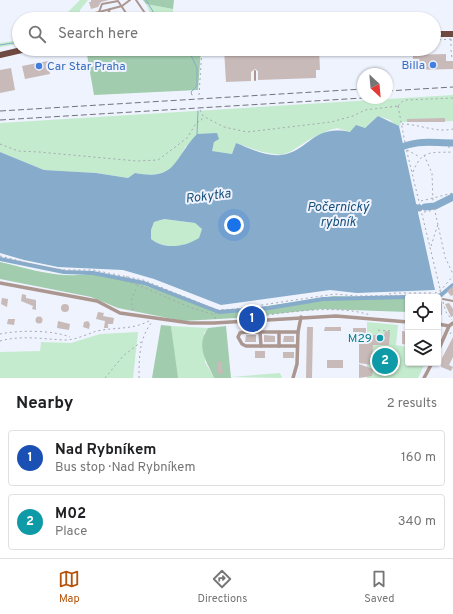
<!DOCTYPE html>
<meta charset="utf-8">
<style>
:root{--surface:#fff;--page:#f6f6f6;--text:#202124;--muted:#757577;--line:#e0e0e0;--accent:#b45309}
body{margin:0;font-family:Overpass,sans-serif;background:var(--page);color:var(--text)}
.controls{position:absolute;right:12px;bottom:12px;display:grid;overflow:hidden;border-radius:4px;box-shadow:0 1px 3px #0004}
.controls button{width:36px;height:36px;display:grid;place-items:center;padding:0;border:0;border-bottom:1px solid var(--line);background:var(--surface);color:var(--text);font:20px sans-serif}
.compass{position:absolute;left:357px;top:68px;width:36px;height:36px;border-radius:50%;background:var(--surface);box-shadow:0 1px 3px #0004;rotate:154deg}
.you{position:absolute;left:234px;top:225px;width:14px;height:14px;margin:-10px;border:3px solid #fff;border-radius:50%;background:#1a73e8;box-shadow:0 0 0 6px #1a73e833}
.badge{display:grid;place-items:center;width:26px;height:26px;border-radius:50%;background:var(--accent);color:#fff;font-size:13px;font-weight:700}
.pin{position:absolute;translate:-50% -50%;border:2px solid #fff;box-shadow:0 1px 4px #0006}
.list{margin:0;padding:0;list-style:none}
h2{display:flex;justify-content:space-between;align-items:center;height:52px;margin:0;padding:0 16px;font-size:17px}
h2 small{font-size:13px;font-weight:400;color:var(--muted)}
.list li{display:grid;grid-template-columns:26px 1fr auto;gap:12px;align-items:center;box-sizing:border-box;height:56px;margin:0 8px 8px;padding:0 8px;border:1px solid var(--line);border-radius:4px}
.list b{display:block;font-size:15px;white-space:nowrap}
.list p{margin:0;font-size:13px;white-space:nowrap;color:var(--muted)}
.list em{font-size:13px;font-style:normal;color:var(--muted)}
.icon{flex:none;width:22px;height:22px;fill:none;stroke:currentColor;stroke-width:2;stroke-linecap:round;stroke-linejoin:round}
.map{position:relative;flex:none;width:453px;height:378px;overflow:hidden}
.search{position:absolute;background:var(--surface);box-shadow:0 1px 3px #0004;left:12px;right:12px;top:12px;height:44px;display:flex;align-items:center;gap:10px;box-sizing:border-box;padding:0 14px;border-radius:22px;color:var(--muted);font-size:15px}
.sheet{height:180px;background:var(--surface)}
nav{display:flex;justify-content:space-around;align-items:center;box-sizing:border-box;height:56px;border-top:1px solid var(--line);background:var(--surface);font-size:11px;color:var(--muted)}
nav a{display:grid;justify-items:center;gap:2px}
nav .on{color:var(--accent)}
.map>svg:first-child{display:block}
.green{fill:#c4ebce}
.forest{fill:#a1ccad}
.water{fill:#86abcb;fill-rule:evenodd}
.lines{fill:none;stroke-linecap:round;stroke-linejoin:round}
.stream{stroke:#86abcb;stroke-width:1}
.canal{stroke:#86abcb;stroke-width:4}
.river{stroke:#86abcb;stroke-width:7}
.building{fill:#c8bab8}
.path{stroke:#a5a8b0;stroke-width:1;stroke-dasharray:2 3;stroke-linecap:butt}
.service{stroke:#ac9690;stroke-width:2}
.minor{stroke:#ac9690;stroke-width:3.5}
.primary{stroke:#6f4a41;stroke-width:6}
.rail{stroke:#70737a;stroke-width:1;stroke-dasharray:6 3;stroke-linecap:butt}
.shop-dot{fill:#3f7fe0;stroke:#eff3fe;stroke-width:1.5}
.culture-dot{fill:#0f9aa8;stroke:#eff3fe;stroke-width:1.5}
.labels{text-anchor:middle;stroke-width:4;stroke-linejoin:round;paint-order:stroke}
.shop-label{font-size:12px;fill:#366cbe;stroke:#eff3fe;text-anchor:end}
.culture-label{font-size:12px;fill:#0d838f;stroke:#eff3fe;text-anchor:end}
.water-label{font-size:13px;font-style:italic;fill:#174f7a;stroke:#eff3fe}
</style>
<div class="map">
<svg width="453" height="378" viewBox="0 0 453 378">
<rect width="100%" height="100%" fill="#eff3fe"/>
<!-- green -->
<g class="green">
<polygon points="80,0 88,0 80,10 79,19 61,19"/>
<polygon points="146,4 173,9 173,15 175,18 151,15"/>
<polygon points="19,40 19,44 0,47 0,43"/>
<path d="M453,95v26l-52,1 -1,4h-4l-6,-6 -12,-4 -13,12 -15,4 -13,-4 -7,2 -18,8 -22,14 -9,3 -19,-3 -26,-9 -4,11 -21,-3 3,-9 -28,4c-13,25 -22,32 -51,27l-7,5 -32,-5 -52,-3 -44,-18v-29z"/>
<path d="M164,219l31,4 7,6 -3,10c-14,8 -34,11 -48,0v-9l3,-8z"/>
<polygon points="367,322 398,325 396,345 408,347 408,363 425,363 418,378 367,378"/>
<polygon points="171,326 208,328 204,333 205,362 214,378 177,378"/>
<polygon points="138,332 133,378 0,378 0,352 40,351 41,342 71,343 100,334"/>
<polygon points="280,373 282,378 231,377"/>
</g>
<!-- forest -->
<g class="forest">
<polygon points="143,0 174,0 173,9 146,4"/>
<polygon points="86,49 201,49 198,90 94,95"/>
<path d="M0,262c29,7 64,18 93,11l7,3 32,5 86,30h17l99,-15 74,3v13l-86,-3 -86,9 -53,3 -65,-13 -27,-11 -91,-18z"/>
<polygon points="438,296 440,297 442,304 442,315 438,314 438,297 436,297"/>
<polygon points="161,325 171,326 178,378 152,378"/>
<path d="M226,326l5,52h-17c-7,-17 -19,-31 -6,-50z"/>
</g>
<!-- water -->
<path class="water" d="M378,116l21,10 36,164 -78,3 -27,-3 -109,15 -67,-26 -31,-9 -65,-3 -34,-7 -24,-7v-101l44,18 52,3 32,5 7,-5c42,8 38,-14 62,-39l20,-1 2,6 -5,3 -2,9 20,3 4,-11c13,5 30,14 45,12 29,-4 31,-31 69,-23l6,-7 9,3zM164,219l31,4 7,6 -3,9c-14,9 -34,12 -48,1v-9l3,-8z"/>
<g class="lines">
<!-- stream -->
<g class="stream">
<polyline points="146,0 157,18"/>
<polyline points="151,16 156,16"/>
<polyline points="0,45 19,42"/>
<polyline points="188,49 197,68 197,86 191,92 192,95"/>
<polyline points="197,134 198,111"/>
</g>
<!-- canal -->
<g class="canal">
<polyline points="0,259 64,272 93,273 144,283 219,312 269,308 323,299 408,297"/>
<polyline points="434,297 441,295 453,285"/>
</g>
<!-- river -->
<g class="river">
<path d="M395,150c23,-11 34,-7 58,-7"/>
<polyline points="407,207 419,208"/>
<polyline points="425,207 435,206 453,197"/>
</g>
</g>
<!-- building -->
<g class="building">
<polygon points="91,0 109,0 101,2 98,7 91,9 89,2 91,2"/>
<polygon points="224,49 265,49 265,50 319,49 320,70 316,70 316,78 258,80 258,71 255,69 251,72 251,81 226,82"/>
<polygon points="446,54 446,61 453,61 453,69 413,70 413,55"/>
<polygon points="48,61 50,74 25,79 22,66"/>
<polygon points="11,68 15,90 0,93 0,70"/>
<polygon points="445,118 445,122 407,122 407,119"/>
<polygon points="453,286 453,295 451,296 447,291"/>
<polygon points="22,294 26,295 26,298 36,300 36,310 32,309 33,306 21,301"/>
<polygon points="2,298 8,299 7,307 1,304"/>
<polygon points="449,303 453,309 453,316 451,317 445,304"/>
<circle cx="65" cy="308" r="4"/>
<polygon points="98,312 104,313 103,316 114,318 113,324 108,324 108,328 104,328 105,321 96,319"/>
<circle cx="39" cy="320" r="3.5"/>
<polygon points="8,319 15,319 14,325 7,324"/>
<polygon points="58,321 70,324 69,330 57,328"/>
<polygon points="88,321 90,324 89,329 83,327 84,322"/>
<polygon points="307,327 313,327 312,378 306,378"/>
<polygon points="325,327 341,327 341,331 324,331"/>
<polygon points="353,328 366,328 366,338 372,337 372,335 384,336 385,331 390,332 389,345 373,345 372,365 359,363 359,332 353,332"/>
<polygon points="402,331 408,332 408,345 402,344"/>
<polygon points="246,335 256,335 256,342 245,342"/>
<polygon points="264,335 275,336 275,342 264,342"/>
<polygon points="284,336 294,336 294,342 283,342"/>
<polygon points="453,337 453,357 449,365 453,367 451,371 441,367 442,358"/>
<rect x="255" y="351" width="10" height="7"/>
<rect x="283" y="352" width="11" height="6"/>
<polygon points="383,355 388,355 386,367 382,366"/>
<rect x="327" y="360" width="16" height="8"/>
<polygon points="221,361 223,373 218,374 217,362"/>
<polygon points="359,364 373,369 372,376 359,378"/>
</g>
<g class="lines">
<!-- path -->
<g class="path">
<polyline points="451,39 451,46"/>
<polyline points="434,40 453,39"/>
<polyline points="451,50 452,59"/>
<polyline points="199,95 202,49"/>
<polyline points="398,106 406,148 442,297"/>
<polyline points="398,106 403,101 406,100 453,98"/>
<polyline points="200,110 203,116 224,127 247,132 331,122 353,116 365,110 398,106"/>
<path d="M402,124c17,0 34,9 51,5"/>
<polyline points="0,144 18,151 39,152 137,161 158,160 187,138 197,122 201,121 203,116"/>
<polyline points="449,146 449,151"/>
<polyline points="407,150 420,157"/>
<polyline points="424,155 432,173 433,202 445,257 453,274"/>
<path d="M413,172c9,-23 18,-19 40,-20"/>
<polyline points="421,201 453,193"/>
<polyline points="424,212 434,210"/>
<polyline points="431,246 438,224"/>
<polyline points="0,256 43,267 65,270 93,270 143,280 217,310 235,309 335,294 356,296 431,295 441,290 453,276"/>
<polyline points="127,276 126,281 138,285"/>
<polyline points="389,294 396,293 433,293"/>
<polyline points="443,302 446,312 452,320"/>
<polyline points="133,310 131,301 138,285 189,307 215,315"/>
<path d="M262,316c31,-5 78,-11 108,-1"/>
<polyline points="215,319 216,310"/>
<polyline points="378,330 391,331"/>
<path d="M0,334c19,-4 52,-4 70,3"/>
<polyline points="450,334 453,330"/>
<path d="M0,341c22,-6 42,-2 65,-1 11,0 22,-6 32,-9 18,-4 35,-1 52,-10"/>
<polyline points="105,378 123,356 141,342"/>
<path d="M139,378c0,-20 0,-40 13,-56"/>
</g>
<!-- service -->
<g class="service">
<polyline points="136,0 149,19"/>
<polyline points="99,12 122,6 130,0"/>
<polyline points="87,19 87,15 99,12 102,4 118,1 130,19"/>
<polyline points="102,19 106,18 110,9"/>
<polyline points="255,71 255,80"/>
<polyline points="443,299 453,301"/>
</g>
<!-- minor -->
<g class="minor">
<polyline points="0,283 97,301 120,313 190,323 214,323 336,316 408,322"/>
<polyline points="438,324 449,326"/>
<polyline points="260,332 261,346"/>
<polyline points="279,332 279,346"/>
<polyline points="297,346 246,346 242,344 238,337 240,333 245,332 298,332"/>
<polyline points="438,351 449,326 453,323"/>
<polyline points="293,378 297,364 298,332 301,317"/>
<polyline points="424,378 432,363"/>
</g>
<!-- primary -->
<g class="primary">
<polyline points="434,34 453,34"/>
<polyline points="0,55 26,49"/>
</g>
<!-- rail -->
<g class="rail">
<polyline points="387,91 453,87"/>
<polyline points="0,111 363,89"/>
<polyline points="0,120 363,98"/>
</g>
</g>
<!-- markers -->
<g class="shop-dot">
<circle cx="433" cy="65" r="4"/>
<circle cx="39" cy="66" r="4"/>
</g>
<circle class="culture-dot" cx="380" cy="338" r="4"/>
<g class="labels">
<!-- shop labels -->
<g class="shop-label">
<text x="425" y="69">Billa</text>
<text x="47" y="70" text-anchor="start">Car Star Praha</text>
</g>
<!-- culture labels -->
<g class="culture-label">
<text x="372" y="342">M29</text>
</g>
<!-- water labels -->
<g class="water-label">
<text transform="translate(208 195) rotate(-7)" y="5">Rokytka</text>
<text x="338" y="211">Počernický<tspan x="338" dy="15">rybník</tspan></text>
</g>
</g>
</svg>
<div class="controls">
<button><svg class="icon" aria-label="locate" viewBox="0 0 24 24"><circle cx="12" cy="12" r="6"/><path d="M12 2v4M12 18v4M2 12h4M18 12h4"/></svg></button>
<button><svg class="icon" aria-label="layers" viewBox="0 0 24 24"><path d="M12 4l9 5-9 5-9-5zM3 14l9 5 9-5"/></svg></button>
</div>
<svg class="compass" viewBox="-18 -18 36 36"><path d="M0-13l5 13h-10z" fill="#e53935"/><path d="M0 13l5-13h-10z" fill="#757577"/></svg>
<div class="you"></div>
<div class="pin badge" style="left:252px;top:319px;background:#1a4fb4">1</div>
<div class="pin badge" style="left:385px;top:361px;background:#0f9aa8">2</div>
<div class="search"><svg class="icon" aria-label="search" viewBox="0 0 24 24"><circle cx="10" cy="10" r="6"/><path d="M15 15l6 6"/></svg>Search here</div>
</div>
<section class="sheet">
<h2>Nearby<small>2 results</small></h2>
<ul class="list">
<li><span class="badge" style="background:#1a4fb4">1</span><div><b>Nad Rybníkem</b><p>Bus stop · Nad Rybníkem</p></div><em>160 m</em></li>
<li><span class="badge" style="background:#0f9aa8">2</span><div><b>M02</b><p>Place</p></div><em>340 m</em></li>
</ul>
</section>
<nav>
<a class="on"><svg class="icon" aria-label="map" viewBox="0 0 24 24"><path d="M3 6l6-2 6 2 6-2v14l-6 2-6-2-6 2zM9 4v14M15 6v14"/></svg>Map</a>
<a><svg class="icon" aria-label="directions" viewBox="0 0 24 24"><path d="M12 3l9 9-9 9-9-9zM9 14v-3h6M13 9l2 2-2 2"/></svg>Directions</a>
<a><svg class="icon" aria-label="saved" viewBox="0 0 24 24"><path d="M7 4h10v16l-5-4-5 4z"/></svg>Saved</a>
</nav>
